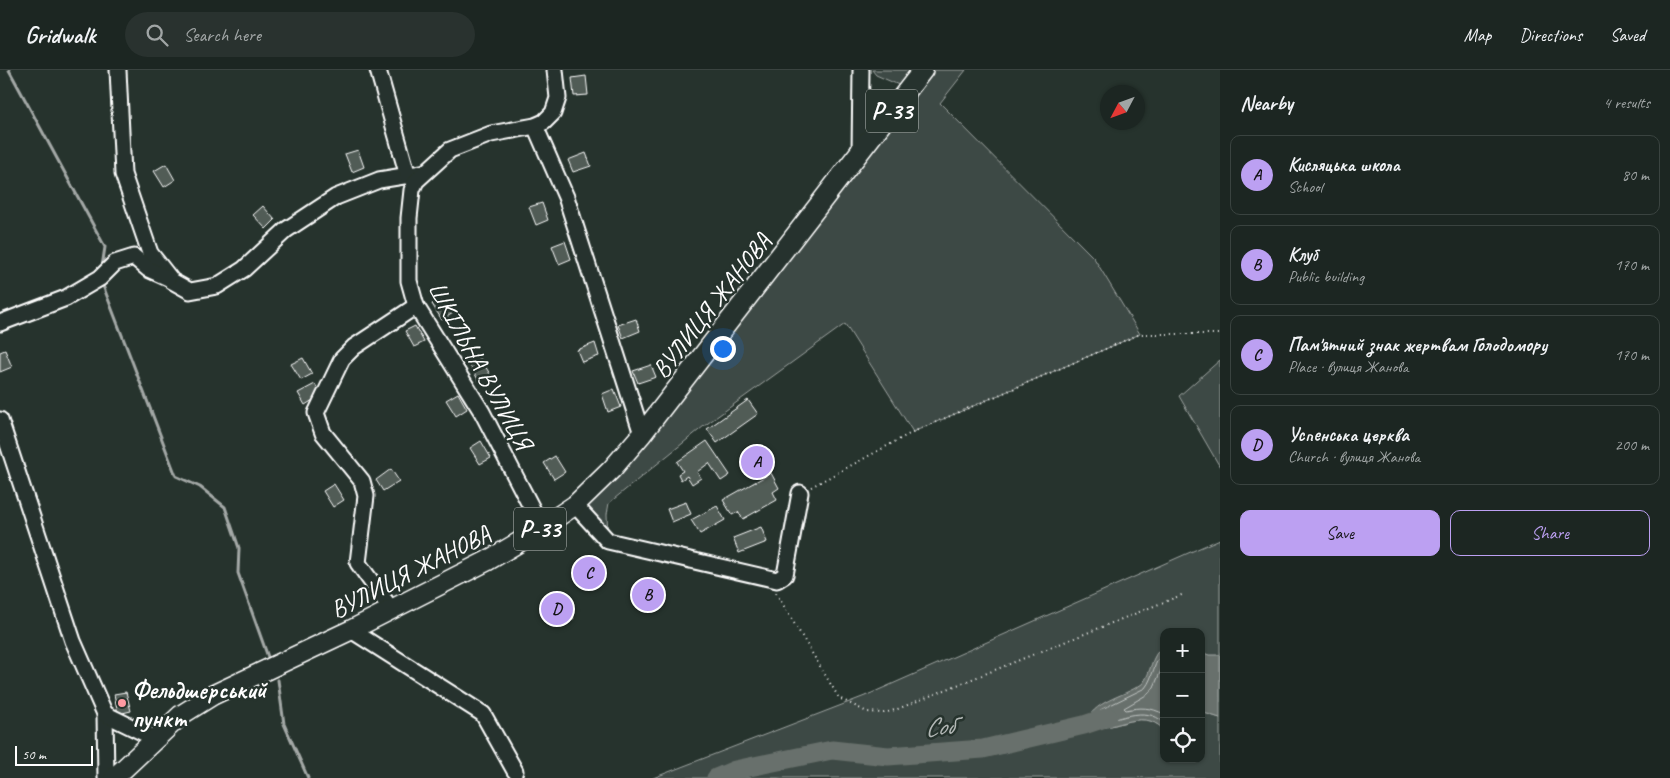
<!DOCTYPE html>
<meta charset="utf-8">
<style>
:root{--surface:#1c2622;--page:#29322f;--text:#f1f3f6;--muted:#a0a5a5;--line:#3a4340;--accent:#bca0f2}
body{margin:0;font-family:Caveat,sans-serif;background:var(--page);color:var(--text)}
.controls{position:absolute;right:15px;bottom:15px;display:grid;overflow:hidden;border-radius:10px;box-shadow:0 1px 4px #0004}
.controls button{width:45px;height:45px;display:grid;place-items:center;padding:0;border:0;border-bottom:1px solid var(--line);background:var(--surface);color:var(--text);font:25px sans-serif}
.compass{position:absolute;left:1100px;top:15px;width:45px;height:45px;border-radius:50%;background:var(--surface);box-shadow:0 1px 4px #0004;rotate:229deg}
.scale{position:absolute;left:15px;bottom:12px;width:78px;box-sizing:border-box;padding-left:5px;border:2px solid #fff;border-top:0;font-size:14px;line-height:18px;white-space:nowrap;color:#fff;-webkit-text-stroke:4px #26332d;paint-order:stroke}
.you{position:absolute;left:722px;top:278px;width:18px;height:18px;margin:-12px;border:4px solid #fff;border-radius:50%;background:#1a73e8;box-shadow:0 0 0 8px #1a73e833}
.badge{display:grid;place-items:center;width:32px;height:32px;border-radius:50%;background:var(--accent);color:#111;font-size:16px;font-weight:700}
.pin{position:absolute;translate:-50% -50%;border:2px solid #fff;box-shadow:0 1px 5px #0006}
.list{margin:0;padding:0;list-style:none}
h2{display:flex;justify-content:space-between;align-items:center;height:65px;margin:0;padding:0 20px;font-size:21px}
h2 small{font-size:16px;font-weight:400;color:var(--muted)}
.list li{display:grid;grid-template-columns:32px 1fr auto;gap:15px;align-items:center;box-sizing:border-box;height:80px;margin:0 10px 10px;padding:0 10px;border:1px solid var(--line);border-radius:10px}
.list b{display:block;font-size:19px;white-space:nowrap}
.list p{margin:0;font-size:16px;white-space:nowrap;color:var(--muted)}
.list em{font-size:16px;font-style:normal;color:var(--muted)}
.actions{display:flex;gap:10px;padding:15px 20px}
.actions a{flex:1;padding:11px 0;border:1px solid var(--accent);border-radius:10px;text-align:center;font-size:18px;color:var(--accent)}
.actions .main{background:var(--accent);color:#111}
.icon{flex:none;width:28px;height:28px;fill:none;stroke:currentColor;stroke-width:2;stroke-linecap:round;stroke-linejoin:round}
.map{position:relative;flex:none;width:1220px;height:708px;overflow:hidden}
header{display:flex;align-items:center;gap:30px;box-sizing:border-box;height:70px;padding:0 25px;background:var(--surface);border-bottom:1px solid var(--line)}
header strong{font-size:24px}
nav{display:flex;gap:28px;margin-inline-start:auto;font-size:18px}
.search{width:350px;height:45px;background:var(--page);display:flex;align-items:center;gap:12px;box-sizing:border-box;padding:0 18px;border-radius:28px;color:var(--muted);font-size:19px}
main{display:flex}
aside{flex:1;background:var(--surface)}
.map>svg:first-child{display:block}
.green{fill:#3e4944;stroke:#9ea4a2}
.water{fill:#67706c;stroke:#a4a9a7}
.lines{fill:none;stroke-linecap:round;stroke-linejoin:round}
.shore{stroke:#c2c6c4;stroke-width:1}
.stream{stroke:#a4a9a7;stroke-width:3}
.river{stroke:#67706c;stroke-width:19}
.building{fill:#515c57;stroke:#fff}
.minor-casing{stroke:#fff;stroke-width:19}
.major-casing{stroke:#fff;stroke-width:22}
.path{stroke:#fff;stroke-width:2;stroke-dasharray:1 4;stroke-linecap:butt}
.minor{stroke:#26332d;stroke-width:15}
.major{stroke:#26332d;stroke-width:19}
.poi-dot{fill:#ff9aa2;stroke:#26332d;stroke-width:2}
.labels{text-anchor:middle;stroke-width:5;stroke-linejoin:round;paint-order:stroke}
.shield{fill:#26332d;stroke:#bec2c0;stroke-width:1}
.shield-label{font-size:24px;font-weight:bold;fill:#fff}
.street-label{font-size:25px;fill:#fff;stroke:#26332d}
.poi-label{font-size:25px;font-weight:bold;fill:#fff;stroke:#26332d;text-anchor:start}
.water-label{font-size:26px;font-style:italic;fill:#b3b8b6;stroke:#26332d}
</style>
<header>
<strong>Gridwalk</strong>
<div class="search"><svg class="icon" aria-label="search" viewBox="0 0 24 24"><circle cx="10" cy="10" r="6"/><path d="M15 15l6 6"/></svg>Search here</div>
<nav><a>Map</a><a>Directions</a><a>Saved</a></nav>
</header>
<main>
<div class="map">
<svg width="1220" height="708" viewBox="0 0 1220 708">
<rect width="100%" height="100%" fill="#26332d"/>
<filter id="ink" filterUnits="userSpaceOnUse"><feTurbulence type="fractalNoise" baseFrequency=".02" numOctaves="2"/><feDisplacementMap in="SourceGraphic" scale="10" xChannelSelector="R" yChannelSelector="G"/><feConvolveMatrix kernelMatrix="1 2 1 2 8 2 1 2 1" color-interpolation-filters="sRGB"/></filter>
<g filter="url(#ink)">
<!-- green -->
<g class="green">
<polygon points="872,0 966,0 940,33 1094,188 1140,264 913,362 845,254 704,356 609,433 607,444 608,471 575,435 908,19 876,5"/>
<polygon points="1220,290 1220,397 1179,326"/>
<path d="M1220,469v163l-19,-3v-67h-37v67l-80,26c28,12 56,-21 80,5v29h37v-47l19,6v60h-567l212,-82z"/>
</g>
<!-- water -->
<g class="water">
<path d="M1164,576v84c-24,-26 -53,7 -80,-5 10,-25 37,-27 58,-41 10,-11 8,-29 22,-38z"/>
<polygon points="1201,582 1209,585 1220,585 1220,648 1201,642"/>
</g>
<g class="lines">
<!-- shore -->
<g class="shore">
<path d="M1164,582c-11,9 -10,25 -19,36l-45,22 -9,11 3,3c22,-2 51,-21 70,-1"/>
<path d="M1164,593l-10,24 -6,7 -24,14 2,2c15,-3 24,-3 38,4"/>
</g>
<!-- stream -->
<g class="stream">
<polyline points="9,0 105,177 102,197"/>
<polyline points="102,213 176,406 200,417 225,437 239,478 238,503 268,587"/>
<polyline points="278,610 284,654 308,708"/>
</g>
<!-- river -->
<polyline class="river" points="716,708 735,700 832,680 888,686 983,679 1084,655 1108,647"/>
</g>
<!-- building -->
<g class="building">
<polygon points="586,6 588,25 574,26 572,8"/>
<polygon points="358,80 364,97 352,102 345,84"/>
<polygon points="586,83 591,96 573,102 568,90"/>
<polygon points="166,94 175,110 164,117 154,101"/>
<polygon points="542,133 548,150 536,155 529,137"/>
<polygon points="263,136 275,150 266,159 253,145"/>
<polygon points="565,171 571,189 559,194 552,176"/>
<polygon points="444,227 453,243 442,250 432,234"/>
<polygon points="636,249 640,261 623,268 618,255"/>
<polygon points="415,256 424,272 414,277 405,261"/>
<polygon points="595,273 599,286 582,292 577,280"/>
<polygon points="5,280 12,297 0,302 0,282"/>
<polygon points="303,288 312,304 301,310 291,294"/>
<polygon points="480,288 490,304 479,311 469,294"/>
<polygon points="651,295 656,307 638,313 633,301"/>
<polygon points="315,314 321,325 305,335 298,323"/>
<polygon points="614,319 621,337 608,342 602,324"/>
<polygon points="458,323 467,339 456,346 446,330"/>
<polygon points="748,330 758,344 717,373 707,359"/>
<polygon points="481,371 491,388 480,394 470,378"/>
<polygon points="707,371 730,405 721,411 709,393 697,402 701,408 692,414 687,406 681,410 678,404 683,401 677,392"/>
<polygon points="555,386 565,402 554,409 544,393"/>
<polygon points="391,399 399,411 383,421 376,410"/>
<polygon points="771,403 779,418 773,422 777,430 743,449 738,442 732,445 723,430"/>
<polygon points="334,414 344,430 333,437 323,421"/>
<polygon points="686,432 691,444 672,452 667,439"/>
<polygon points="717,436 725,450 700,464 691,450"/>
<polygon points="761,457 767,472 739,483 733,468"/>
<polygon points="654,510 664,523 642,539 632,526"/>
<polygon points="556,522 559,527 566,522 573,532 566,537 574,548 568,553 559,541 552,546 546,537 553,532 549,527"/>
<polygon points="126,622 131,641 118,644 114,624"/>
</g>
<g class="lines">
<defs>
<g id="minor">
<polyline points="118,0 123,104 150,183 172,211 190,221 217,216 244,199 286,160 336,127 379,110 422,103"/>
<polyline points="378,0 408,106"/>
<polyline points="535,56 566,127 642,364"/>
<polyline points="860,82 861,0"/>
<polyline points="0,253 66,228 100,208 115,193 134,187 148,199 168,208"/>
<polyline points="0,350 73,571 105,644 106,708"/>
<polyline points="575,435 608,471 777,510 785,505 800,423"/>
<polyline points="542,458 482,342 416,236 409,211 409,148 412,120 416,111 450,80 491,64 535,56 544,52 553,43 558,28 555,0"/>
<polyline points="391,539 358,493 366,426 362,411 323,363 316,343 342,289 354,277 416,236"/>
<polyline points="351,560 483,644 515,701"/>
<polyline points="105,644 154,668"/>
</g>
<polyline id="major" points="114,708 181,645 213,625 351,560 487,491 526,468 575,435 612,399 642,364 923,0"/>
</defs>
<!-- minor casing -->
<use href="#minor" class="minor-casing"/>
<!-- major casing -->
<use href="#major" class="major-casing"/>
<!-- path -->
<g class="path">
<polyline points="811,417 913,362 1140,264 1220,264"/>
<polyline points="776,523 839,628 867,642 884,643 895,640 1184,524"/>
</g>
<!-- minor -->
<use href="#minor" class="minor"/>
<!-- major -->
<use href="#major" class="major"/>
</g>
</g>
<!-- markers -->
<circle class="poi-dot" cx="122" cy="633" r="5"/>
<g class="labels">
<!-- shield labels -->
<g class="shield">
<rect x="866" y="19.5" width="52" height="43" rx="4"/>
<rect x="514" y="437.5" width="52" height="43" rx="4"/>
</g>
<g class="shield-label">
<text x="892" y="49">Р-33</text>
<text x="540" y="467">Р-33</text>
</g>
<!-- street labels -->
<g class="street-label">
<text transform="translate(711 235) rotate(-52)" y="9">ВУЛИЦЯ ЖАНОВА</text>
<text transform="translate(481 295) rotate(61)" y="9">ШКІЛЬНА ВУЛИЦЯ</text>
<text transform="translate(410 501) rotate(-27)" y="9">ВУЛИЦЯ ЖАНОВА</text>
</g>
<!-- poi labels -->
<g class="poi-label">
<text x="132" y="628">Фельдшерський<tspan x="132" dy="29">пункт</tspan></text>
</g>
<!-- water labels -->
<g class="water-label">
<text transform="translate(939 656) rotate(-5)" y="9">Соб</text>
</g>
</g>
</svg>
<div class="controls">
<button>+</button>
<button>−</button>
<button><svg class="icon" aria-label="locate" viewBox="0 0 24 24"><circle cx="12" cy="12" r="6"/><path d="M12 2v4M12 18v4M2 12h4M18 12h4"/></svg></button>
</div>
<svg class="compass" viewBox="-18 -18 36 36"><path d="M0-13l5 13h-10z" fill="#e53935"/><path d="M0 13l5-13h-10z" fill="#a0a5a5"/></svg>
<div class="scale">50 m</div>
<div class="you"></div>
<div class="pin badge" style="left:757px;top:392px">A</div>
<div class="pin badge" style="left:648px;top:525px">B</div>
<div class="pin badge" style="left:589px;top:503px">C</div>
<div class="pin badge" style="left:557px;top:539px">D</div>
</div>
<aside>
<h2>Nearby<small>4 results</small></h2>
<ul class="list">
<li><span class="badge">A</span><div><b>Кисляцька школа</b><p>School</p></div><em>80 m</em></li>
<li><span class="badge">B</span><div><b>Клуб</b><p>Public building</p></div><em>170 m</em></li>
<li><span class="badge">C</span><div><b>Пам'ятний знак жертвам Голодомору</b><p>Place · вулиця Жанова</p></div><em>170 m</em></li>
<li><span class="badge">D</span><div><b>Успенська церква</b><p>Church · вулиця Жанова</p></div><em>200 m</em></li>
</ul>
<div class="actions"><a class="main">Save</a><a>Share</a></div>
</aside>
</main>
